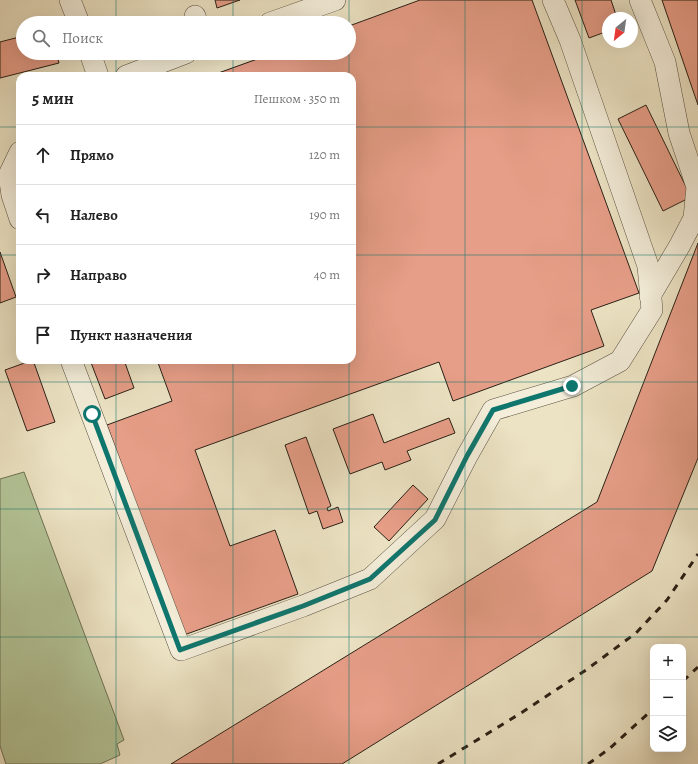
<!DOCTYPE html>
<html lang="ru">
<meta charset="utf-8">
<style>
:root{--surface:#fff;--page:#f6f6f6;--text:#222;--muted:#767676;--line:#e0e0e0}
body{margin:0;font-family:Alegreya,serif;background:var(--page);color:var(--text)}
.controls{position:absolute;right:12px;bottom:12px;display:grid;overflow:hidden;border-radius:8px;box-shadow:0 4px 16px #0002}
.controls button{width:36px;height:36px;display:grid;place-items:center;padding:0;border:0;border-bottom:1px solid var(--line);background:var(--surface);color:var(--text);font:20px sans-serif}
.compass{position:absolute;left:602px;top:12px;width:36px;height:36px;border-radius:50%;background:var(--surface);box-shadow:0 4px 16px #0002;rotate:209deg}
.stop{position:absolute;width:12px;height:12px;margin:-9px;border:3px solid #0f766e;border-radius:50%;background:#fff}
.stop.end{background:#0f766e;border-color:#fff;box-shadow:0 1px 4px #0008}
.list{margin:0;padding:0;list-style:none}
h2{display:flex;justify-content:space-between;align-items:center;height:52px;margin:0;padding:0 16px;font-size:17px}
h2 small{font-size:13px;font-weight:400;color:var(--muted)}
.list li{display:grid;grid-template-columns:26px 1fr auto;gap:12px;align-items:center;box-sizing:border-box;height:60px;padding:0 16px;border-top:1px solid var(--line)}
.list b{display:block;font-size:15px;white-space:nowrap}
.list em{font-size:13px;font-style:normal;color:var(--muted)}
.icon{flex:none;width:22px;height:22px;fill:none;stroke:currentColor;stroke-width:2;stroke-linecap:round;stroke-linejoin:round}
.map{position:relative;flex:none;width:698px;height:764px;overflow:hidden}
.search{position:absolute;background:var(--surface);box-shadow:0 4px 16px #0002;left:16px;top:16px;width:340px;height:44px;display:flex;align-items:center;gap:10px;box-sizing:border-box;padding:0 14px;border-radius:22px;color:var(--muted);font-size:15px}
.panel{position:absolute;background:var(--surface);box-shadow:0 4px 16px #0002;left:16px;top:72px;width:340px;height:292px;border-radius:12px}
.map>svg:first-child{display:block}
.green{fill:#b3c497;stroke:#6e7256}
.building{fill:#e79e88;stroke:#2a2016}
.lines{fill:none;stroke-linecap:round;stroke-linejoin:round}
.minor-casing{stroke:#5a5142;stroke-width:22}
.minor{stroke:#f3edd9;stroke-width:21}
.rail{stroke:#2a2016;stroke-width:3;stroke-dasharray:7 7;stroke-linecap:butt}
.route{stroke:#0f766e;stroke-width:5}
.grid{fill:none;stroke:#0f766e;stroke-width:1;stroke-opacity:0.55}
</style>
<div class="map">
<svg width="698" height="764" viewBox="0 0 698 764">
<rect width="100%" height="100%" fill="#ece3c4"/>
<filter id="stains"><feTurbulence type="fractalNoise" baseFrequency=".005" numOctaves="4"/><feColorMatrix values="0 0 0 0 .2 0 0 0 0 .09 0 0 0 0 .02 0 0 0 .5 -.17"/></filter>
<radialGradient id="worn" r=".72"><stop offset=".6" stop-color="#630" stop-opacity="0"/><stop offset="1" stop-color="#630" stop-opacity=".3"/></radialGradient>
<!-- green -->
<polygon class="green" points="24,472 124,740 117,744 120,755 100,764 6,764 0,746 0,479"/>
<!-- building -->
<g class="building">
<polygon points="215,0 240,0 217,8"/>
<polygon points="420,0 532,0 639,293 591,310 604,346 453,401 439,362 195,450 230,546 275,530 298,594 184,635 107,425 172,401 157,360 352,360 352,76 210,76 274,53 349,53 349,26"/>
<polygon points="575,0 611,0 617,18 608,18 608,31 589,38"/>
<polygon points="662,0 698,0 698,105"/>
<polygon points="23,36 23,53 56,53 59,63 0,78 0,42"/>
<polygon points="646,105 691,197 663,211 618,119"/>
<polygon points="698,243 698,458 652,571 342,764 171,764 597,502"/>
<polygon points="0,252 16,297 0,303"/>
<polygon points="33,360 55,422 27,431 5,370"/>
<polygon points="90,360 124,360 134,388 105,399"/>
<polygon points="373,414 384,443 449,418 455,433 407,451 411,460 385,470 382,462 350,474 333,429"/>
<polygon points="306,437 331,506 327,508 328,511 338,507 343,522 323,529 317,511 309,514 285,445"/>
<polygon points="413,485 428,499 389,541 374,527"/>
</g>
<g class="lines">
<defs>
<g id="minor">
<polyline points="70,0 79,23"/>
<polyline points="640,0 665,62 679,133 697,187 694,218 680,245 650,296"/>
<polyline points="195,16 197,23"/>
<polyline points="270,23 335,0"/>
<polyline points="90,53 98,76"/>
<polyline points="126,76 186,53"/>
<polyline points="20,152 9,175 12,195 20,219"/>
<polyline points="71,360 181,650 303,606 370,579 435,519 467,456 493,410 573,386 620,361 652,310 648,266 570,40 553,0"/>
</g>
</defs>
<!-- minor casing -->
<use href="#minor" class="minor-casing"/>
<!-- minor -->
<use href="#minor" class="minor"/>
<!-- rail -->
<g class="rail">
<polyline points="683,681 698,667"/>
<polyline points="438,764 521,713 586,670 636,633 667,600 698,554"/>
<polyline points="588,764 609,749 653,709"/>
</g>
</g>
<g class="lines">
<!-- route -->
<polyline class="route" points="92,414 180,650 303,606 370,579 435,520 467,456 493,410 572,386"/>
</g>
<!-- grid -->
<path class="grid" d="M116,0v23M233,0v23M349,0v23M465,0v764M582,0v764M349,23v30M116,53v23M233,53v23M349,53v23M0,127h20M352,127h346M0,255h20M352,255h346M116,360v404M233,360v404M349,360v404M0,382h698M0,509h698M0,637h698"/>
<rect width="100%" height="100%" filter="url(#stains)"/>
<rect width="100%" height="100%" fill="url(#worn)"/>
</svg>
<div class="controls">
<button>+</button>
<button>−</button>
<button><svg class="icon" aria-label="layers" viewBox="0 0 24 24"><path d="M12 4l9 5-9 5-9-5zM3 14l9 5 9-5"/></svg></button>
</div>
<svg class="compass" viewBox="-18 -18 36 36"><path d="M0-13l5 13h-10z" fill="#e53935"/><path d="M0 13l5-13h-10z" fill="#767676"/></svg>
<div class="stop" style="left:92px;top:414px"></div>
<div class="stop end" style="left:572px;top:386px"></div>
<div class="search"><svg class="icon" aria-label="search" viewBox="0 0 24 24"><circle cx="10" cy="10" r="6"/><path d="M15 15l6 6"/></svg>Поиск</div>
<section class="panel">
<h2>5 мин<small>Пешком · 350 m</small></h2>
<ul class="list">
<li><svg class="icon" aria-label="ahead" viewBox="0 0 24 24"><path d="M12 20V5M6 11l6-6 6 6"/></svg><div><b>Прямо</b></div><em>120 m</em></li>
<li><svg class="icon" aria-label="left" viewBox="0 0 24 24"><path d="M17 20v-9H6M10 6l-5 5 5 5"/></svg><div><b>Налево</b></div><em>190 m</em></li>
<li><svg class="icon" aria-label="right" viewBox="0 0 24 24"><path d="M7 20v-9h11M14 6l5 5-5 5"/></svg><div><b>Направо</b></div><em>40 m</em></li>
<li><svg class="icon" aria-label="arrive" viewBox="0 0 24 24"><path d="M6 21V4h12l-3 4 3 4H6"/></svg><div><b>Пункт назначения</b></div></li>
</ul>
</section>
</div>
